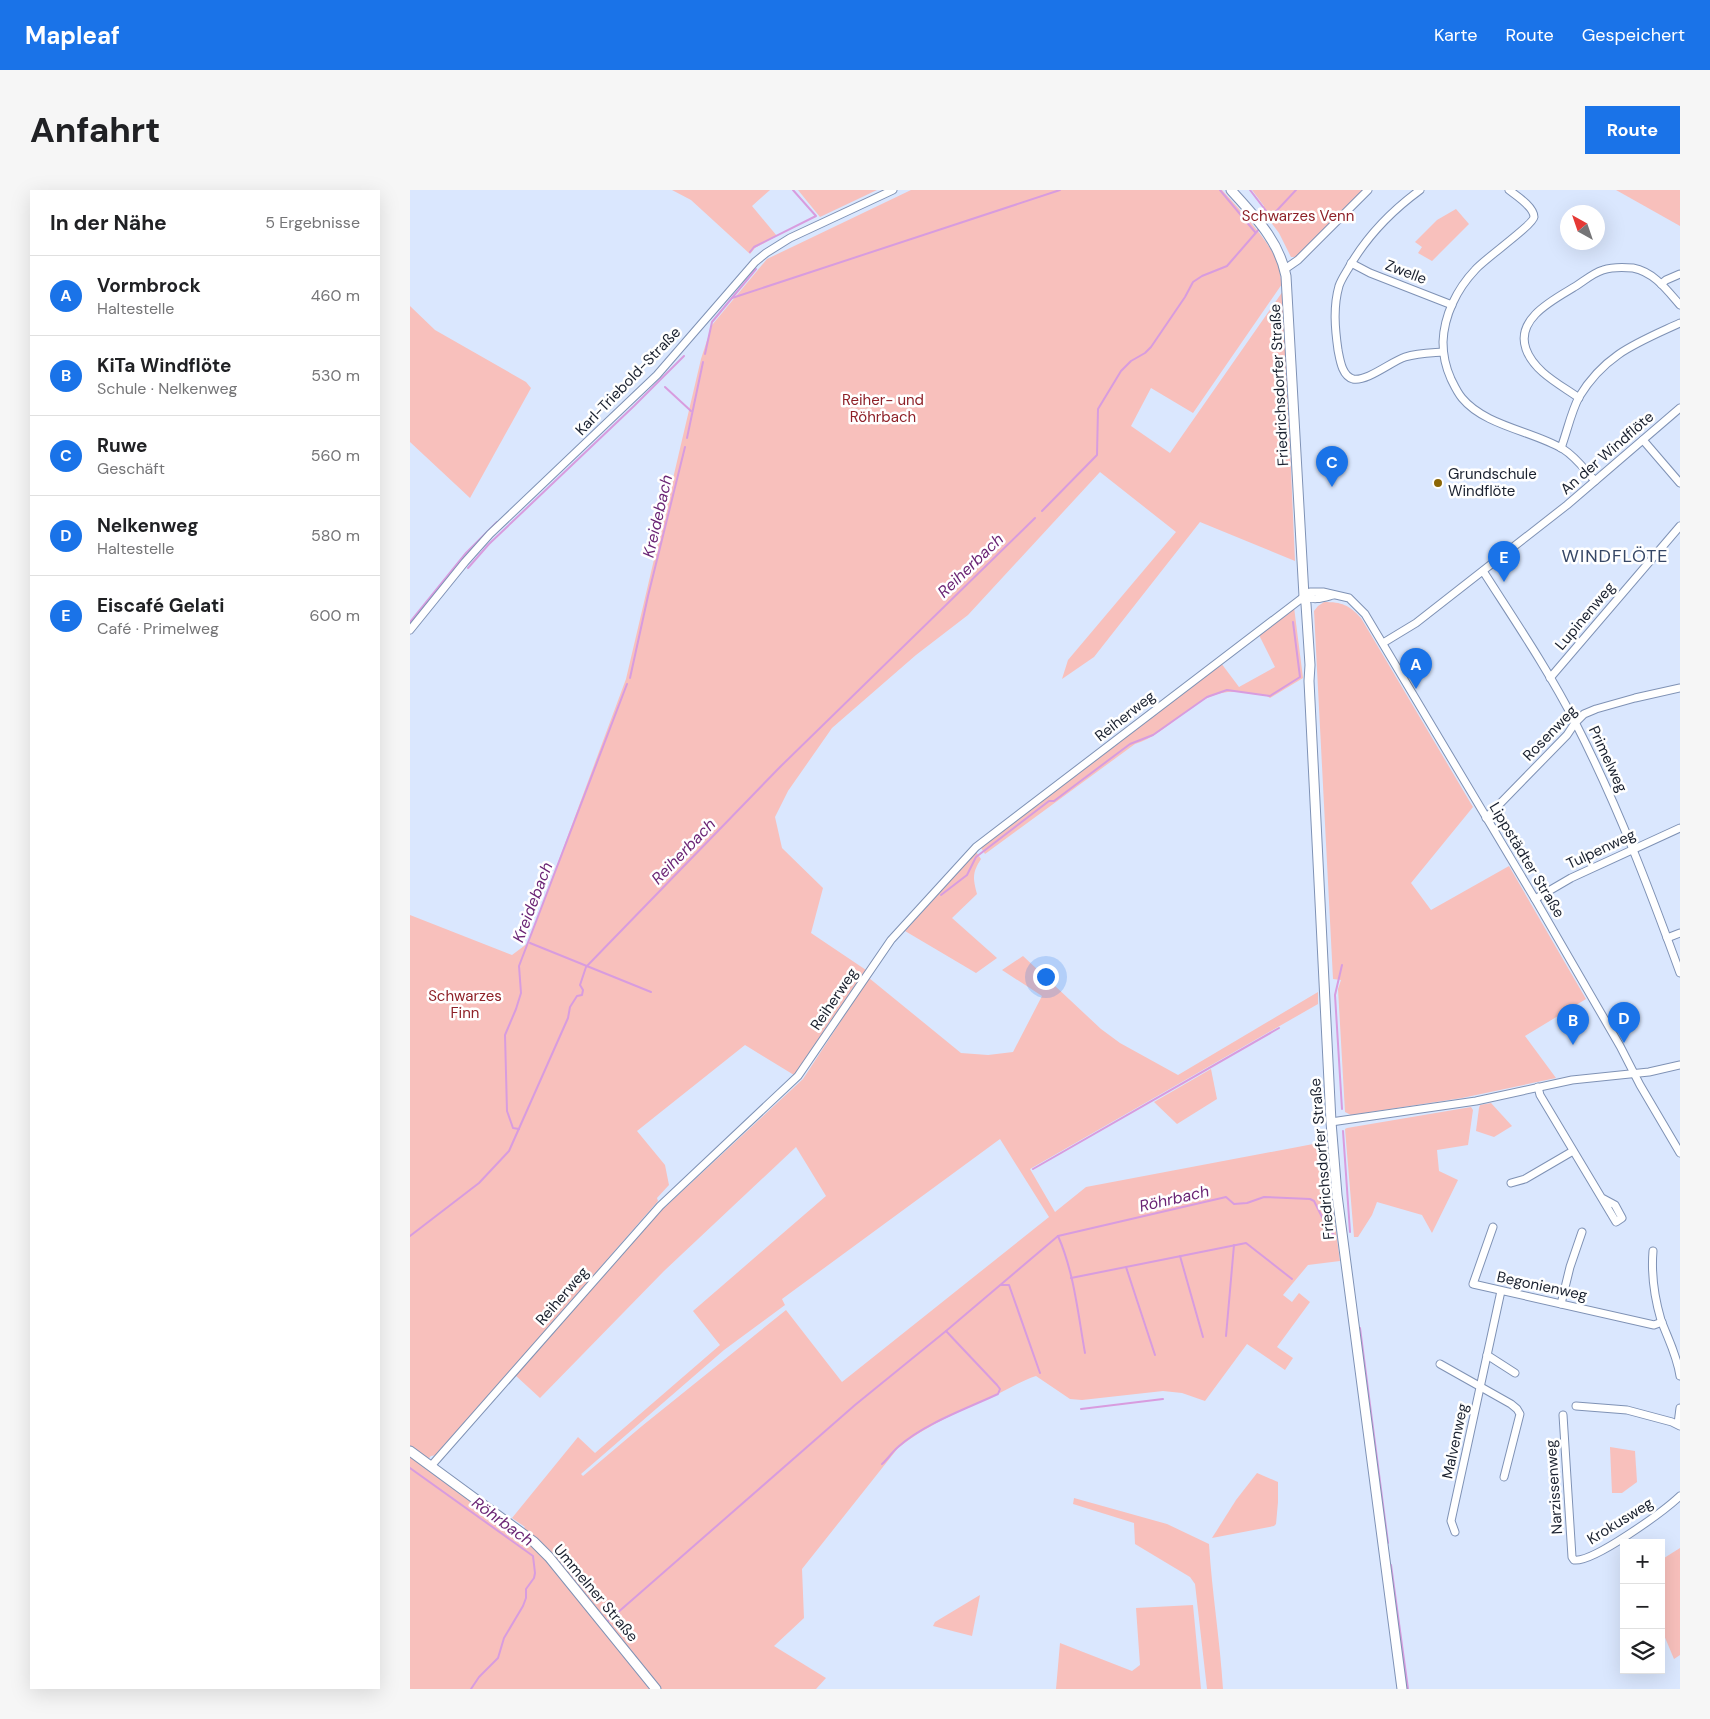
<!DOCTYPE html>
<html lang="de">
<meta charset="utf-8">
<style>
:root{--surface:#fff;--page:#f6f6f6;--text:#202124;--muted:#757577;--line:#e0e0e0;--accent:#1a73e8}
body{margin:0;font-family:"DM Sans",sans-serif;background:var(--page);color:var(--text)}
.controls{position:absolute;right:15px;bottom:15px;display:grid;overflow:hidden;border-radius:0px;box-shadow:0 5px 20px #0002}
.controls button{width:45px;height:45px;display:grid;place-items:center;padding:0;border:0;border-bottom:1px solid var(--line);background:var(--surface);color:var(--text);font:25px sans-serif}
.compass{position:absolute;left:1150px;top:15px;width:45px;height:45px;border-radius:50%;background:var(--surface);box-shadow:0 5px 20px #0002;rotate:320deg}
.you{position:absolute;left:635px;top:786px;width:18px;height:18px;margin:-12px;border:4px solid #fff;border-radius:50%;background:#1a73e8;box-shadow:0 0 0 8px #1a73e833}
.badge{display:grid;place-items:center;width:32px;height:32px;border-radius:50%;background:var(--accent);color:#fff;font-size:16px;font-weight:700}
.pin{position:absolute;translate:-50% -41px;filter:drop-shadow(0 1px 2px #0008)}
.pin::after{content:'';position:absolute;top:26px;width:18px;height:15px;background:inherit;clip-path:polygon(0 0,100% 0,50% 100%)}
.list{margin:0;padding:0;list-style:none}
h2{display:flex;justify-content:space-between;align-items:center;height:65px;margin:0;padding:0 20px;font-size:21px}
h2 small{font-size:16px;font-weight:400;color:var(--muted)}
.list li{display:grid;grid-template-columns:32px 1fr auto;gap:15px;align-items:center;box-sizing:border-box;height:80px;padding:0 20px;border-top:1px solid var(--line)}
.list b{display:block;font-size:19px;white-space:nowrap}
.list p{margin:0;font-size:16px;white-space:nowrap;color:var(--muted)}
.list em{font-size:16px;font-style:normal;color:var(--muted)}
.icon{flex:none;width:28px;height:28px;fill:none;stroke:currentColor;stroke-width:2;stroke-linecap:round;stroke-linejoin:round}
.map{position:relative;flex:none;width:1270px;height:1499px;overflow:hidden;border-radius:0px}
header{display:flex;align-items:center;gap:30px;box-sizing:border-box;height:70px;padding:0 25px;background:var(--accent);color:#fff}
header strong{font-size:24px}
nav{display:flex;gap:28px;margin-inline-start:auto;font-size:18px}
.intro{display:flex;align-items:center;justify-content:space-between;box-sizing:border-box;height:120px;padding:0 30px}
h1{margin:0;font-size:35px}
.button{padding:12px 22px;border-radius:0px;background:var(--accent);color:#fff;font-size:18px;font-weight:700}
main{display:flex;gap:30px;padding:0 30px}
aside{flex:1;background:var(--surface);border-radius:0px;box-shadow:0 5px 20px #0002}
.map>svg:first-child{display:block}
.green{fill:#f8c0bc;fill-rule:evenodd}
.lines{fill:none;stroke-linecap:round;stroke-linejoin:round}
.stream{stroke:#d89cdf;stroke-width:2}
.minor-casing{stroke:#7f92b5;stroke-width:9}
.major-casing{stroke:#7f92b5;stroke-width:11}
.minor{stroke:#fff;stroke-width:7}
.major{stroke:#fff;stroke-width:9}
.poi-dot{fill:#8b6606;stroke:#fff;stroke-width:2}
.labels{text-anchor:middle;stroke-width:5;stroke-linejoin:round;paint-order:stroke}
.park-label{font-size:15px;fill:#8e2128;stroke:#fff}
.street-label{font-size:15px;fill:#1a212f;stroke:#fff}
.poi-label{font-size:15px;fill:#1a212f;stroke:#fff;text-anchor:start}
.water-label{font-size:16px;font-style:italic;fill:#6b2575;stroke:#fff}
.quarter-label{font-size:18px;letter-spacing:1px;fill:#364766;stroke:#fff}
</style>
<header>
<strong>Mapleaf</strong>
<nav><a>Karte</a><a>Route</a><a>Gespeichert</a></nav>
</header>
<div class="intro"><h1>Anfahrt</h1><a class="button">Route</a></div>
<main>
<aside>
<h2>In der Nähe<small>5 Ergebnisse</small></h2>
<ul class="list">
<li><span class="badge">A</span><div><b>Vormbrock</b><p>Haltestelle</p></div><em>460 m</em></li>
<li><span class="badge">B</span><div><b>KiTa Windflöte</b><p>Schule · Nelkenweg</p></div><em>530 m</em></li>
<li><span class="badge">C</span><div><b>Ruwe</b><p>Geschäft</p></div><em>560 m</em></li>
<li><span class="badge">D</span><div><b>Nelkenweg</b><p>Haltestelle</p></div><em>580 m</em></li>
<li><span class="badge">E</span><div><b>Eiscafé Gelati</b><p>Café · Primelweg</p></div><em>600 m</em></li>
</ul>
</aside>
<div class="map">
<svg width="1270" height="1499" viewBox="0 0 1270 1499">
<rect width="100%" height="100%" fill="#dae7fe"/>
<!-- green -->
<g class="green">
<polygon points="262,0 360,0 342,16 367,46 345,58 340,64 281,10"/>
<polygon points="388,0 467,0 410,27"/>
<path d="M501,0h311c16,18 46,49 55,71 3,7 3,16 5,23l-89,129 -42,-25 -20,38 39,27 113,-162 12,270 -95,-39 -106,135 -32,22 6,-19 108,-128 -76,-60 -132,143 -52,40 -84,73 -44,63 -13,26 7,31 41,40 -12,45 55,37 -72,105 -49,-30 -108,86 28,34 4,20 -12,13 1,3 -221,254 -6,1 -9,10 94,69 9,-8 -13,-9 66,-81 17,16 125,-108 -27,-34 133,-115 -30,-49 -132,124 -124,127 -25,-23 147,-165 141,-131 66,-101 92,75 27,2 25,-3 29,-56 -40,-26 21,-14 78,73 19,14 58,32 140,-83v12l-288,165 25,43 31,-25 243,-46 2,54 9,66 -32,4 -25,30 9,7 7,-9 11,9 -33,45 16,11 -8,12 -38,-26 -42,57 -23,-8 -19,-2 -81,9 -12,-1 -34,-23c-15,5 -28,13 -42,20 -34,15 -67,29 -96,52l-96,121 2,49 -30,28 52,32 -10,11h-406v-774l102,40 16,-12 98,-264 75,-320 11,-34 55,-66zM590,949l49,78 -207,165 -56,-72 -144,116 -59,50 -2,-2 143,-124 61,-45 -3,-6z"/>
<polygon points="842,0 953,0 886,67 881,67 869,43 851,19 854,16"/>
<polygon points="1206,0 1270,0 1270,36"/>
<polygon points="1046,19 1059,34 1022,71 1008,63 1012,57 1005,52 1027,30"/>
<polygon points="0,116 25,140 116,192 121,198 60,308 0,252"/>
<path d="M914,412c18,0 25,3 37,16l112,189 -62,76 20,27 78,-44 77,133 -61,37 31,42 -94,20 -111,17 -6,-3 -7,-123 3,-9 -8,-1 -19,-368 4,-5z"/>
<path d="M884,417l9,71 -33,20 -3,-2c-12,-2 -27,-5 -39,-4 -35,3 -59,42 -93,52l-150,110 -4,-6 240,-185 18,24 36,-20 -16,-32z"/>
<path d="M566,662l5,7c-9,14 -8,19 -4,35l-25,24 45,40 -21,15 -71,-42z"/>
<polygon points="801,879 807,909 767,934 744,912"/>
<polygon points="1081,913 1102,936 1084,947 1066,941 1069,918 1070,915"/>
<polygon points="1061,917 1063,920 1058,955 1027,960 1029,981 1048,990 1022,1043 1012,1025 967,1012 962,1025 948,1047 944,1047 935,939 937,938"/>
<polygon points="1200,1257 1225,1261 1227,1292 1212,1303 1202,1303"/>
<polygon points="847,1283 868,1292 868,1312 866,1334 864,1336 802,1348 826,1310"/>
<path d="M664,1308l93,26 42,20c3,49 11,96 14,145h-16l-12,-105 -5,-7 -55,-33 -1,-21 -61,-19z"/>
<polygon points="1270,1358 1270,1465 1264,1469 1251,1438 1251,1370"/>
<polygon points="570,1405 562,1446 523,1436 525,1432"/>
<polygon points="783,1415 791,1499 646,1499 650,1453 722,1481 730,1475 726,1418"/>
</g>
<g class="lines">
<!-- stream -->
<g class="stream">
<polyline points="810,0 845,42"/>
<polyline points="840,0 860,26"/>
<polyline points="855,33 886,0"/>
<polyline points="340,62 344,57 406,26 383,0"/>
<polyline points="322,108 650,0"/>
<polyline points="295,164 302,132 346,79"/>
<polyline points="255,197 281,221"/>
<polyline points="277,248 293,172"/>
<polyline points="632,321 687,265 688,219 711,181 721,171 735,163 741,157 775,107 783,92 792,86 817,76 850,38"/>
<polyline points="58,378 79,354 224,216 274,166"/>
<polyline points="0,432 56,363 87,332"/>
<polyline points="220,488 238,406 275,257"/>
<polyline points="531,705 557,685 566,667 639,611 644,611 720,554 743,545 797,507 817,500 860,506 890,487 883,432"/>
<polyline points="120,753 241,802"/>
<polyline points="932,919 925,805 932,775"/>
<polyline points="109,939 103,938 97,921 95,845 106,819 111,803 109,776 217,494"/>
<polyline points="933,941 940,1042"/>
<polyline points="623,979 869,838"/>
<polyline points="0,1046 69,993 99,961 158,828 160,817 167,806 172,805 173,800 170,795 176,777 370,577 625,328"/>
<path d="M648,1046c16,36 20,78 27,117"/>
<polyline points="770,1066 793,1147"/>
<polyline points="716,1077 745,1165"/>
<polyline points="661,1088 836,1053 882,1089"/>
<polyline points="591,1095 599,1095 630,1183"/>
<polyline points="950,1138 978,1353"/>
<polyline points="816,1146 824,1055"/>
<polyline points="671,1219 753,1209"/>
<path d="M472,1274c6,-5 10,-12 16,-17 25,-23 70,-39 100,-53l2,-5 -3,-4 -51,-54"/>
<polyline points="0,1278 123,1366 125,1383 124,1388 116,1399 116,1408 113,1416 94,1448 88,1468 69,1487 61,1499"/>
<polyline points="981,1375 998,1499"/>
<polyline points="198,1431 445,1215 536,1141 648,1046 816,1007 824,1014 837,1013 854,1007 900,1009 904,1011 918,1039 924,1045"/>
</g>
<defs>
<g id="minor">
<path d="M1010,0c-30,22 -54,47 -72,79 -3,5 -7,11 -9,17 -6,21 -4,43 -1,64 2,10 4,26 15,29 14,3 39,-18 52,-22 13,-4 25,-4 38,-5"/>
<path d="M1099,0c8,6 25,17 25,27 -1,8 -51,43 -59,53 -18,19 -31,45 -32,72 0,12 3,26 8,37 3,6 6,13 11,19 23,28 71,33 101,51 13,8 22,21 32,32"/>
<polyline points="941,73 960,83 1042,115"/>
<polyline points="875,79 888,70 958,0"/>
<polyline points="1251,94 1256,90 1270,84"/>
<path d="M1169,208c-18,-13 -45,-26 -53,-49 -11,-31 29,-50 50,-63 8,-5 17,-13 27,-16 9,-3 20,-3 30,-2 21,4 34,22 47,37"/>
<polyline points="1233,250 1270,293"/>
<path d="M1151,258c6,-16 10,-36 18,-51 26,-43 58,-54 101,-74"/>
<path d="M1073,381c32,50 66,100 93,153 41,80 73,164 104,249"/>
<path d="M894,406c10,5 18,2 29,-1"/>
<polyline points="0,440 55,372 80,344 247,185 345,72 356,63 380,48 483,0"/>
<polyline points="973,453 1006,433 1157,315 1270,218"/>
<polyline points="1140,488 1270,336"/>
<polyline points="1076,628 1157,545 1165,533 1174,524 1186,519 1225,508 1270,498"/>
<polyline points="1125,709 1161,688 1270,638"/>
<polyline points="1257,748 1270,743"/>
<path d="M1128,897l2,8c25,42 50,84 76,127l6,-4 -7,-13 -13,-7"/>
<polyline points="921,932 1066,911 1162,890 1239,882 1270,875"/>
<polyline points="1101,993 1115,989 1163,961"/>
<polyline points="1083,1037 1063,1094 1244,1135 1252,1132"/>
<path d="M1243,1061c-2,24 1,45 8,69 7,19 16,35 19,56"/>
<polyline points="1151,1114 1160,1077 1172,1042"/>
<polyline points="1077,1165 1105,1183"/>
<polyline points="1030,1174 1101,1214 1107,1219 1110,1224 1094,1287"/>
<polyline points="1166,1216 1217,1220 1262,1232 1270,1236"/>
<path d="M1153,1225l9,142 2,3c19,3 90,-49 106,-64"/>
<polyline points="1268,1234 1270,1218"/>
<polyline points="21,1276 250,1016 388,886 481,750 566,657 900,402 913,402 939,408 955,424 1125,709 1210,856 1230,895 1270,963"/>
<polyline points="1045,1342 1041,1331 1091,1101"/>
</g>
<g id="major">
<path d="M821,0c23,26 48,50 55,86l18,320 2,8 4,61 -1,16 22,441 6,73 65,494"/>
<polyline points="0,1261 124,1352 139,1367 246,1499"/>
</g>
</defs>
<!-- minor casing -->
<use href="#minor" class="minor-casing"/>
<!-- major casing -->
<use href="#major" class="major-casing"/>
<!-- minor -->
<use href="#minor" class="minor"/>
<!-- major -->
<use href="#major" class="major"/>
</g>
<!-- markers -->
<circle class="poi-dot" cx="1028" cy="293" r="5"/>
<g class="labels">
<!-- park labels -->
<g class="park-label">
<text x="888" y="31">Schwarzes Venn</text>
<text x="473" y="215">Reiher- und<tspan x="473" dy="17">Röhrbach</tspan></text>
<text x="55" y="811">Schwarzes<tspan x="55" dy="17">Finn</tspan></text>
</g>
<!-- street labels -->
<g class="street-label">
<text transform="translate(996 82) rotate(21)" y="5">Zwelle</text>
<text transform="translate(218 191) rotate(-46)" y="5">Karl-Triebold-Straße</text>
<text transform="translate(869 195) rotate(-93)" y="5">Friedrichsdorfer Straße</text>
<text transform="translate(1197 263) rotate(-41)" y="5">An der Windflöte</text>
<text transform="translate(1175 426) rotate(-50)" y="5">Lupinenweg</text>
<text transform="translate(715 526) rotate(-38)" y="5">Reiherweg</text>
<text transform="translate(1140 543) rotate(-46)" y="5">Rosenweg</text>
<text transform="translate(1198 569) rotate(65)" y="5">Primelweg</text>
<text transform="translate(1191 659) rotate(-25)" y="5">Tulpenweg</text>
<text transform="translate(1117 670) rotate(59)" y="5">Lippstädter Straße</text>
<text transform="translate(424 809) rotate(-56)" y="5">Reiherweg</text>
<text transform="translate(912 969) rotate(-95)" y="5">Friedrichsdorfer Straße</text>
<text transform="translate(1132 1096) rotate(12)" y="5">Begonienweg</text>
<text transform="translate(152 1106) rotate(-49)" y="5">Reiherweg</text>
<text transform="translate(1045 1251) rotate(-78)" y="5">Malvenweg</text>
<text transform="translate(1144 1297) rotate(-94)" y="5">Narzissenweg</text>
<text transform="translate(1210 1331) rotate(-32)" y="5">Krokusweg</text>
<text transform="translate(186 1403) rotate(50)" y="5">Ummelner Straße</text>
</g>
<!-- poi labels -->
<g class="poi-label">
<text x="1038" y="289">Grundschule<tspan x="1038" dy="17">Windflöte</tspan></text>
</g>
<!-- water labels -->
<g class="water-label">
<text transform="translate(247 326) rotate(-77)" y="6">Kreidebach</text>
<text transform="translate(560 375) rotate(-44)" y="6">Reiherbach</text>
<text transform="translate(273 661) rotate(-46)" y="6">Reiherbach</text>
<text transform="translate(122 712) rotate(-69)" y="6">Kreidebach</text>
<text transform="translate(764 1008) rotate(-13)" y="6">Röhrbach</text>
<text transform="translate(93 1331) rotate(36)" y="6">Röhrbach</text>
</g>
<!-- quarter labels -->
<g class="quarter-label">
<text x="1205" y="372">WINDFLÖTE</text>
</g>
</g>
</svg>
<div class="controls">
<button>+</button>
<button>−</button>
<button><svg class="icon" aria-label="layers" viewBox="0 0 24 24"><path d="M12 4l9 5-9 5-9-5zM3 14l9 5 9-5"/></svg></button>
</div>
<svg class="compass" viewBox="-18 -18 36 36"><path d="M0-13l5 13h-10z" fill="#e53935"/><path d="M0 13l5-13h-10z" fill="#757577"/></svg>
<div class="you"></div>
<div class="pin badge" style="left:1006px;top:499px">A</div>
<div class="pin badge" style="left:1163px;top:855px">B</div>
<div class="pin badge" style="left:922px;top:297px">C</div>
<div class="pin badge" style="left:1214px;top:853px">D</div>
<div class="pin badge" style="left:1094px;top:392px">E</div>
</div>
</main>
